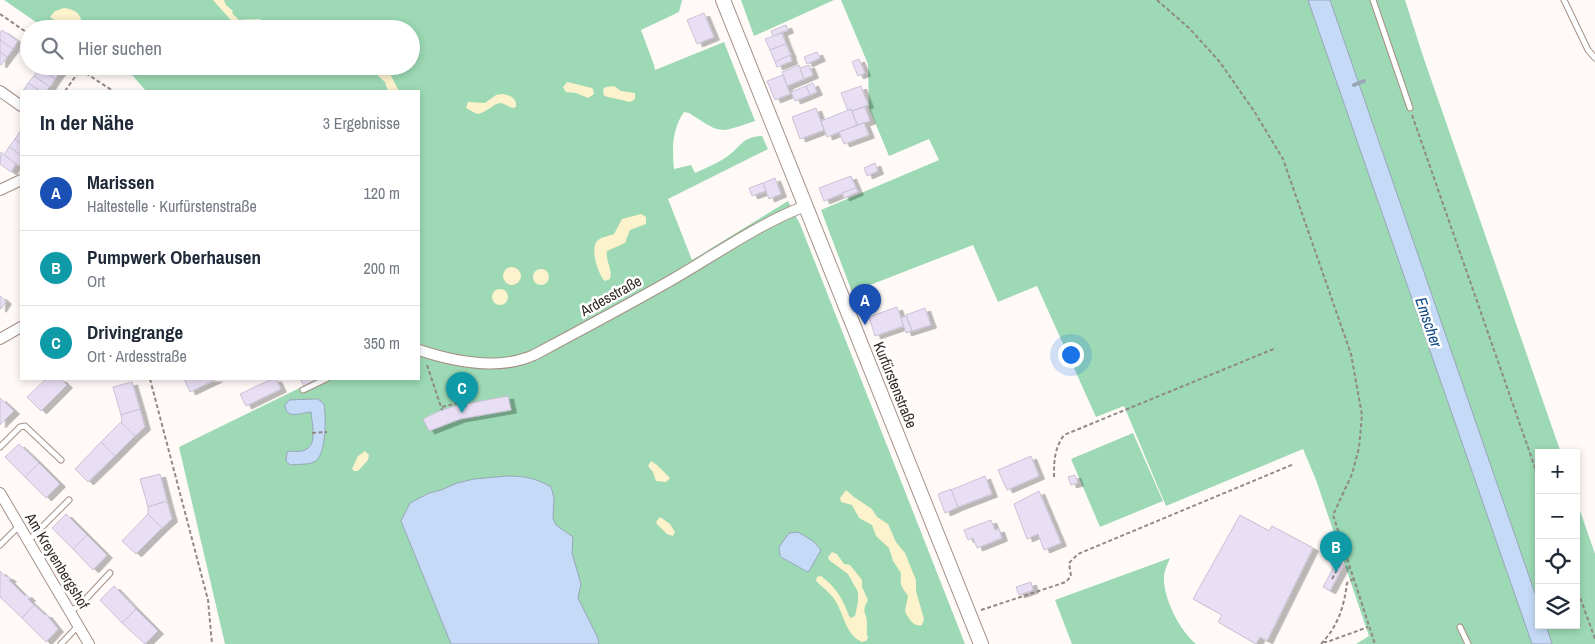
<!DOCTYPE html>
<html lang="de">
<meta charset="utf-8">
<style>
:root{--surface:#fff;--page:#f2f2f3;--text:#1f2937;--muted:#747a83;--line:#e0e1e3;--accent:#0f766e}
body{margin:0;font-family:"Archivo Narrow",sans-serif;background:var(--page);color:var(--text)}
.controls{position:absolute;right:15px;bottom:15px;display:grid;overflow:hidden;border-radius:0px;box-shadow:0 2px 8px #0003}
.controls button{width:45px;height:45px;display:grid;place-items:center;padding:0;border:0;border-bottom:1px solid var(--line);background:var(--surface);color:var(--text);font:25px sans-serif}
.you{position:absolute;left:1070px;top:354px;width:18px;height:18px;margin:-12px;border:4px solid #fff;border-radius:50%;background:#1a73e8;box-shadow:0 0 0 8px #1a73e833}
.badge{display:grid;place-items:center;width:32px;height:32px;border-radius:50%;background:var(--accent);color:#fff;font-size:16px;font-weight:700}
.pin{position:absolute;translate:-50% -41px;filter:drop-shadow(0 1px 2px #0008)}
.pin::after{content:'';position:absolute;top:26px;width:18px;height:15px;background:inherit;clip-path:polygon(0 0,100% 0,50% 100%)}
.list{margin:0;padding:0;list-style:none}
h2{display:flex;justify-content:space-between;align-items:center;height:65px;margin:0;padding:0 20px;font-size:21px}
h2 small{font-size:16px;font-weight:400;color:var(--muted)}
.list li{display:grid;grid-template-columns:32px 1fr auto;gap:15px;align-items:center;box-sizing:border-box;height:75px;padding:0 20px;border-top:1px solid var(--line)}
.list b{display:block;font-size:19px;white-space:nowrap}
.list p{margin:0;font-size:16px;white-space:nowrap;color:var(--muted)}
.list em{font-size:16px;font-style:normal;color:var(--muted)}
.icon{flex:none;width:28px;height:28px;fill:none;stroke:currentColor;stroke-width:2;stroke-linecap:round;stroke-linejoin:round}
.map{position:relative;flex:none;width:1595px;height:644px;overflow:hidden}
.search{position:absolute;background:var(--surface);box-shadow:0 2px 8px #0003;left:20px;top:20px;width:400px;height:55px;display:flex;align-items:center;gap:12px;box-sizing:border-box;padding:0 18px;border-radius:28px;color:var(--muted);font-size:19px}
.panel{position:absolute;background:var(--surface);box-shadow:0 2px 8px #0003;left:20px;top:90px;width:400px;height:290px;border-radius:0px}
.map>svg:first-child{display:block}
.green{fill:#9cd9b4}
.sand{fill:#fcf2cc}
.water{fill:#c4daf6;stroke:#99a6b8}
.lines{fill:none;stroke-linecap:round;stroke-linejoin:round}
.stream{stroke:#99a6b8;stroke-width:4}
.building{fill:#e8dff4;stroke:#c9c1d5;filter:url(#shadow)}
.lane-casing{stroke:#a59085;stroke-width:7}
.street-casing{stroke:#a59085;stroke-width:12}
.secondary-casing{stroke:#a59085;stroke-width:16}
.path{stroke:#908986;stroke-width:2;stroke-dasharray:4 2.5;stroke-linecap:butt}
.lane{stroke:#fff;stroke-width:5}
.street{stroke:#fff;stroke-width:10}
.secondary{stroke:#fff;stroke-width:14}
.labels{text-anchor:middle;stroke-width:5;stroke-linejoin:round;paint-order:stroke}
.street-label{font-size:15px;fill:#352c28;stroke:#fff}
.water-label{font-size:16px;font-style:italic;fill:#0f4985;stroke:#fff}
</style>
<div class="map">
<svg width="1595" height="644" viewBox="0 0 1595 644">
<defs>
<filter id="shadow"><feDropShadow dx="5.5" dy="3" stdDeviation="0" flood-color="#0004"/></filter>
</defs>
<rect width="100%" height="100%" fill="#fffaf8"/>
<!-- green -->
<g class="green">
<path d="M4,0h678l-3,12 -38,18 13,35 1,5 69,-28 31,79c-38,13 -33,13 -66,-8l-5,-1c-12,17 -12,37 -10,57l17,-4 4,8c10,-5 21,-9 30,-15 16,-10 15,-21 37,-22l6,13 -100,50 24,61 96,-59 12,23 165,420h-740l-46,-197 139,-68h101v-288h-273l-13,-15 -26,-10h304v-37h-365z"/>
<polygon points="741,0 834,0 754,36"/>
<polygon points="841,0 1405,0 1424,59 1561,453 1539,453 1539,625 1576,625 1576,499 1595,554 1595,644 1356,644 1369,636 1316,480 1303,449 1166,506 1124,406 1096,417 1037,286 998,302 973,245 852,292 821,210 939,160 929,139 889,156 869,108 868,64"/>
<polygon points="1133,433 1163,501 1100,527 1071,459"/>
<path d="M1170,558c-2,5 -6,13 -6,19 -1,21 16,54 32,67h-124l-17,-44z"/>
</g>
<!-- sand -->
<g class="sand">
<path d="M213,0h11l2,5 7,6 -1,2 7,7c8,-1 13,0 21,-1l9,10 -33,-3z"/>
<path d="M64,8c12,1 20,8 17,21h-14l-17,-12 5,-6z"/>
<polygon points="386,66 399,91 388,91 385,82 376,74 376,68"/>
<polygon points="567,82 592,88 593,89 594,94 588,98 576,93 566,92 563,87"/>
<polygon points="614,86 621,91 635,93 635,99 630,102 604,96 603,89 606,87"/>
<path d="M502,94c8,1 15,4 14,13l-3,1c-4,-1 -8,-4 -12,-5 -8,0 -14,10 -24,11l-11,-6 2,-6 17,1 11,-8z"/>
<path d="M641,214l5,3v7l-16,6 -5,13 -18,8c-2,10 6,18 3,28l-5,2c-7,-6 -16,-34 -7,-41 4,-3 11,-4 16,-6l8,-15z"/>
<circle cx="512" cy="276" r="9"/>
<circle cx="541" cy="277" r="8"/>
<circle cx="500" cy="297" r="8"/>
<polygon points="365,451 369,455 368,460 358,471 354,471 352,469 358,456"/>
<polygon points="651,461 657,465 670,478 666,482 656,481 653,472 648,466"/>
<path d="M846,490l8,7 18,12 5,8 11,7 8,18 9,11 11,27v11l8,28 -2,6c-8,3 -14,-7 -17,-14l3,-15c-7,-10 -8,-10 -7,-23l-8,-12 -4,-13 -13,-12 -4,-11 -13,-7 -7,-13 -11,-3 -1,-4z"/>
<polygon points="660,517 670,524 675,532 673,536 667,534 657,524 656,522"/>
<path d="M832,552l5,2 7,10 6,1 12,15v7l6,13c-8,14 0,13 -1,25 0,6 -1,7 1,13l-2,3 -4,1c-16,-7 -18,-27 -26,-40 -5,-9 -13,-14 -20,-21l1,-4 4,-1c15,11 22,23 28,40l2,2 4,-2 3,-14v-10l-10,-18 -19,-14 -1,-3z"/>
</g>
<!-- water -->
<g class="water">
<polygon points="1308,0 1330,0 1539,605 1539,625 1546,625 1552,644 1532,644"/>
<path d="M313,399h5l6,5c2,12 3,52 -10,58 -7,3 -17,2 -24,3l-4,-4 1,-9 3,-1c30,4 23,-19 21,-39 -11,1 -25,8 -26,-7l4,-5z"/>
<path d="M507,476c17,0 29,2 44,11l3,11 -1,20 3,7 17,12 -1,16 9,31 -3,14 20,40 1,6h-148l-50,-123 9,-18 19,-10 12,-3 16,-7 17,-4z"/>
<path d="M798,532l15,9 8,9 -12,21 -2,1c-5,-4 -26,-14 -27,-16 0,-1 -1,-9 -1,-9l10,-14z"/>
</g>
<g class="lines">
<!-- stream -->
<polyline class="stream" points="1354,85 1364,81"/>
</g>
<!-- building -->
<g class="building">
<polygon points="704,13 714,37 697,44 687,20"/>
<polygon points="786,25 788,30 773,36 771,31"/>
<polygon points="2,30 18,41 13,49 0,40 0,33"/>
<polygon points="782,33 786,44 770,50 765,39"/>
<polygon points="0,40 13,49 7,57 0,52"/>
<polygon points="26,40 29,42 29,46 25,52 20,49"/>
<polygon points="786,44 791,55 775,62 770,50"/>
<polygon points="0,52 7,57 1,65 0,64"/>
<polygon points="817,52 820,58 807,64 804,57"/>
<polygon points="790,55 792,61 777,67 775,62"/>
<polygon points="859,59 865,73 858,76 852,62"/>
<polygon points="799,65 804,79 787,86 782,72"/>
<polygon points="809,65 813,75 804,79 800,68"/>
<polygon points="40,66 55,66 61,71 55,79 39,68"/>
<polygon points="39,68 55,79 50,87 34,76"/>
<polygon points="783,75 790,94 775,100 767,81"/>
<polygon points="34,76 50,87 46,91 40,91 28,83"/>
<polygon points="28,83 40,91 23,91"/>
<polygon points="813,83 817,92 810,95 806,86"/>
<polygon points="806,86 810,95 795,101 791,92"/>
<polygon points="861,86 868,105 852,111 851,109 848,111 841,93"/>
<polygon points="865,107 870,121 857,125 852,111"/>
<polygon points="816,108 824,130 800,139 792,117"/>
<polygon points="851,109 857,125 827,137 821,121"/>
<polygon points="864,123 869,135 844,144 839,132"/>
<polygon points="20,131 21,132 21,144 15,139"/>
<polygon points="15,139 21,144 21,155 9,147"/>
<polygon points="9,147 21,155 21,163 19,166 4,155"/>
<polygon points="1,152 16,164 11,172 0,164"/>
<polygon points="875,163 878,171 867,176 864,168"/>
<polygon points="851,176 856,188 824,201 819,188"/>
<polygon points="775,178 781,194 769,199 763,183"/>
<polygon points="763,183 766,191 752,196 749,188"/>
<polygon points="856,188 858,192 844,198 842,193"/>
<polygon points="0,296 6,301 1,309 0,309"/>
<polygon points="897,307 904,326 875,336 869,317"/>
<polygon points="925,308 931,325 912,331 906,315"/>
<polygon points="906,316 912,331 906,333 901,318"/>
<polygon points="46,379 61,379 67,385 41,411 27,397"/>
<polygon points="184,379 217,379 190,392"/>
<polygon points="272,379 276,379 281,389 246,406 240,394"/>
<polygon points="300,379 316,379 304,386"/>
<polygon points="132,382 140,409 121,415 113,387"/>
<polygon points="508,396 511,410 460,419 429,431 423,419 437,412 455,406"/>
<polygon points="0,398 14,411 0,425"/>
<polygon points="140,409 145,427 135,436 121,422 122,421 121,415"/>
<polygon points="121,422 135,436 115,456 101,442"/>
<polygon points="101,442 115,456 88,482 75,469"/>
<polygon points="19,444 39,463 25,477 5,457"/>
<polygon points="1031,456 1039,476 1007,490 998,470"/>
<polygon points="39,463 60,484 46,498 25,477"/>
<polygon points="160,474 167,501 148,507 140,479"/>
<polygon points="1075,475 1078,483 1071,485 1068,477"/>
<polygon points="985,476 992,494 958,507 951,490"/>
<polygon points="951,489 958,507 945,513 938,494"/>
<polygon points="1039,491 1061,543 1044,550 1038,534 1027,539 1014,504"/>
<polygon points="167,501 172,519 162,528 148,514 148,507"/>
<polygon points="66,514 87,535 73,549 52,528"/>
<polygon points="148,514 162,528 136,554 122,541"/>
<polygon points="1240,515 1269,531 1272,526 1313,548 1267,641 1260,637 1256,644 1218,622 1222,615 1193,599"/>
<polygon points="991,520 995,530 999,529 1002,538 977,548 973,538 968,540 964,530"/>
<polygon points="87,535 107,555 93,570 73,549"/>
<polygon points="1337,561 1344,565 1330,591 1323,587"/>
<polygon points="0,571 6,577 7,576 11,579 9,580 25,596 26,594 30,598 28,599 34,605 22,618 0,597"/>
<polygon points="1031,582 1033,590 1019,595 1016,587"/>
<polygon points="114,586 136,609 122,623 100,600"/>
<polygon points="34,605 45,615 46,614 58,629 46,642 22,618"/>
<polygon points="136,609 158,631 145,644 122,623"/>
</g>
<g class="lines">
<defs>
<g id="lane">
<polyline points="1373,0 1410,108"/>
<polyline points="1564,0 1588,50 1595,58"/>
<polyline points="303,390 326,379"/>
<polyline points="0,447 20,427 25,426 61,460"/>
<polyline points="28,541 69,500"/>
<polyline points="0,545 19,526"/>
<polyline points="70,612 83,602 110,573"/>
<polyline points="1460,627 1468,644"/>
<polyline points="61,644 78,626"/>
</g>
<g id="street">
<polyline points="0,91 21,106"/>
<polyline points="0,190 21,180"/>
<polyline points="0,339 21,327"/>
<path d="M419,350c36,12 79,21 115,5 47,-25 94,-50 141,-77 43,-25 84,-54 130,-72"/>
<polyline points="0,493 89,644"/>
</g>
<polyline id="secondary" points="723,0 981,644"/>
</defs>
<!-- lane casing -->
<use href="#lane" class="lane-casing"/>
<!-- street casing -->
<use href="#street" class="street-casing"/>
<!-- secondary casing -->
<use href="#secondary" class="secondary-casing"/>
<!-- path -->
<g class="path">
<polyline points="1157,0 1189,28 1219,61 1254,111 1283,159 1351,354 1362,415 1359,448 1352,474 1333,515 1375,644"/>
<polyline points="0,14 29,34"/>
<polyline points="75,66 113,91"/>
<polyline points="65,91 80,70"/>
<polyline points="1412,115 1539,479"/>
<polyline points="427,365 442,410"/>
<polyline points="150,379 208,600 212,644"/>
<polyline points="442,407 465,401 466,408"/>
<polyline points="312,433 327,432"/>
<path d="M1054,477c0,-15 0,-28 10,-42l212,-87"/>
<polyline points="1332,579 1344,557 1347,557"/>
<polyline points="1576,586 1595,639"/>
<polyline points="981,610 1066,582 1071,576 1069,563 1078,554 1294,464"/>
<polyline points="1323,642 1327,642 1368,627"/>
<path d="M1321,644c17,-18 23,-37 26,-61l6,-4"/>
</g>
<!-- lane -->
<use href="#lane" class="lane"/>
<!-- street -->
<use href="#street" class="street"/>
<!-- secondary -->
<use href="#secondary" class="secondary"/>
</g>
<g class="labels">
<!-- street labels -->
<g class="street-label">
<text transform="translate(611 296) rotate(-29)" y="5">Ardesstraße</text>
<text transform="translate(895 385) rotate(68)" y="5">Kurfürstenstraße</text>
<text transform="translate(57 561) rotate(59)" y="5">Am Kreyenbergshof</text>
</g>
<!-- water labels -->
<g class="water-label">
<text transform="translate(1429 322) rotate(71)" y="6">Emscher</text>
</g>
</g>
</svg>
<div class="controls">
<button>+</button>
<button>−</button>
<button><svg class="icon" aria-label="locate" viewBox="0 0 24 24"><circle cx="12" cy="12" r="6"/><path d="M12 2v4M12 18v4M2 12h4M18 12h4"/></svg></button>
<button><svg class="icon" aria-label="layers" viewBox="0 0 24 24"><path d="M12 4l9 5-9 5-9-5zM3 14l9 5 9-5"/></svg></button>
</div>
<div class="you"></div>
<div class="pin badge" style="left:865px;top:325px;background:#1a4fb4">A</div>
<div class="pin badge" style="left:1336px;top:572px;background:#0f9aa8">B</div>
<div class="pin badge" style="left:462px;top:413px;background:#0f9aa8">C</div>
<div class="search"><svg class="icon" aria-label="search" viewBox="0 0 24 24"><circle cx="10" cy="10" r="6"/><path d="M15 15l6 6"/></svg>Hier suchen</div>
<section class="panel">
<h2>In der Nähe<small>3 Ergebnisse</small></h2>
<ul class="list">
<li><span class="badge" style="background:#1a4fb4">A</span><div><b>Marissen</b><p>Haltestelle · Kurfürstenstraße</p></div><em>120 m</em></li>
<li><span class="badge" style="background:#0f9aa8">B</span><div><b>Pumpwerk Oberhausen</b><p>Ort</p></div><em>200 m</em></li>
<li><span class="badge" style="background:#0f9aa8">C</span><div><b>Drivingrange</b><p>Ort · Ardesstraße</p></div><em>350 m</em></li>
</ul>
</section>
</div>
